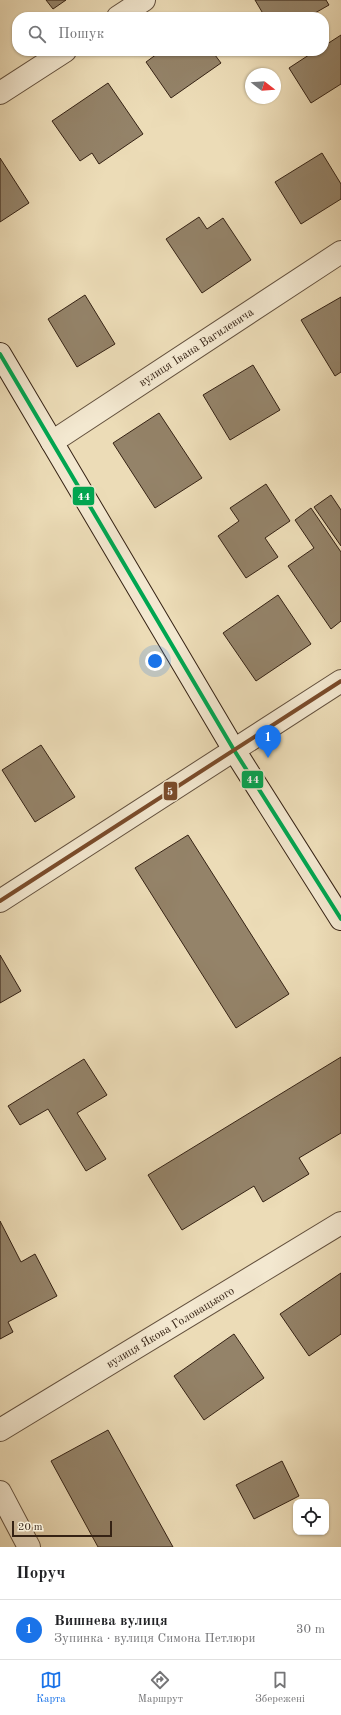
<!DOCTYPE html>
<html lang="uk">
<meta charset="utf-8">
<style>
:root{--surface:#fff;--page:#f6f6f6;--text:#202124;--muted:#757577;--line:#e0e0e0;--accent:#1a73e8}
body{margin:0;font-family:"Old Standard TT",serif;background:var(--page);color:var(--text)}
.controls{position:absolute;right:12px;bottom:12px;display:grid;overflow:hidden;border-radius:8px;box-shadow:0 1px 3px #0004}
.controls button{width:36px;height:36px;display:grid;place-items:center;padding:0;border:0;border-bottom:1px solid var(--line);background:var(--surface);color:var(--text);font:20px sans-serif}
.compass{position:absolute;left:245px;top:68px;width:36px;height:36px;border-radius:50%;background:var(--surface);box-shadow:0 1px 3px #0004;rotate:107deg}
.scale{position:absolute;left:12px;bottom:10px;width:100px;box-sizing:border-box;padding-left:4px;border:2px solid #352214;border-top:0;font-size:11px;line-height:14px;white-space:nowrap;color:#352214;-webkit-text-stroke:3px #f3e8d0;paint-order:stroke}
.you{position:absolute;left:155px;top:661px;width:14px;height:14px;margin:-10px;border:3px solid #fff;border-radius:50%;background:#1a73e8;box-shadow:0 0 0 6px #1a73e833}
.badge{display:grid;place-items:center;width:26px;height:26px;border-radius:50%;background:var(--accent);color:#fff;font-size:13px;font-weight:700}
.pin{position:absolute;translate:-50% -33px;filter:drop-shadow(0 1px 2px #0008)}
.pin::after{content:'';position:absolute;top:21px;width:14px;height:12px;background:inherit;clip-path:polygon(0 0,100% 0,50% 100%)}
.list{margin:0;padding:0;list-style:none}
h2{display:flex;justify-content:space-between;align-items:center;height:52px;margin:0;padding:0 16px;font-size:17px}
h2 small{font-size:13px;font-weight:400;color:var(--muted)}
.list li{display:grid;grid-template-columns:26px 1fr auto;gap:12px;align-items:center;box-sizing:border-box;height:60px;padding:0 16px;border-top:1px solid var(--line)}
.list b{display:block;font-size:15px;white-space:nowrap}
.list p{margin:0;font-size:13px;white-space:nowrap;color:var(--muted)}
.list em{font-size:13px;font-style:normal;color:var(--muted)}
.icon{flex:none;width:22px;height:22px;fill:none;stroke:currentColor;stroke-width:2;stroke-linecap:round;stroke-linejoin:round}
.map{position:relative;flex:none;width:341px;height:1547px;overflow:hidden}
.search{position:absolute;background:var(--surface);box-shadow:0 1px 3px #0004;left:12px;right:12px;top:12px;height:44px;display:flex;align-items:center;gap:10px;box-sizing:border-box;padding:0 14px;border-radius:16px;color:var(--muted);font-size:15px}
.sheet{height:112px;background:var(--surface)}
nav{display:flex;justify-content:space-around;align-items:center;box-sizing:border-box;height:56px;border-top:1px solid var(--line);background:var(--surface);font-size:11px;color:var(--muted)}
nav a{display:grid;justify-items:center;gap:2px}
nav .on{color:var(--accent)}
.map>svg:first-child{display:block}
.building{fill:#948369;stroke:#352214}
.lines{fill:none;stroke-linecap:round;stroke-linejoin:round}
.street-casing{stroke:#63503d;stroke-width:24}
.secondary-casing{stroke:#352214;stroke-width:24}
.street{stroke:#f3e8d0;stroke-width:22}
.secondary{stroke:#f3e8d0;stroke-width:22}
.bus-1-casing{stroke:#f3e8d0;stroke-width:7}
.bus-2-casing{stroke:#f3e8d0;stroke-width:7}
.bus-1{stroke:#00a651;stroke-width:4}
.bus-2{stroke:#7a4b2a;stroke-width:4}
.labels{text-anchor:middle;stroke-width:3;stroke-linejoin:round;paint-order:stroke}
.street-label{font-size:12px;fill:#352214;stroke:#f3e8d0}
.line-badge{stroke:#f3e8d0;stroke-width:1.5}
.badge-label{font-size:11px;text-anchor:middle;font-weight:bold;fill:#fff}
</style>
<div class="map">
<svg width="341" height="1547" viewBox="0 0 341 1547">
<rect width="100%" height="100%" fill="#ecdcb7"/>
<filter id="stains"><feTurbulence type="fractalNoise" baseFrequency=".005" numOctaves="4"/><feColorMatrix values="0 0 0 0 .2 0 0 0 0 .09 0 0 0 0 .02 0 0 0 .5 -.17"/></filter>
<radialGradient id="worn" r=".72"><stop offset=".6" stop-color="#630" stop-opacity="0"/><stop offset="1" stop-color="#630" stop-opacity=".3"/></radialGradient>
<!-- building -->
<g class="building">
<polygon points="46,0 66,0 53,9"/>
<polygon points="255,0 326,0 329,5 308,17 265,17"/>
<polygon points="341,35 341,84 311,103 289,68 315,51 324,51 324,46"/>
<polygon points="161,51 212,51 221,63 171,98 146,62"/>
<polygon points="108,83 143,134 99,164 92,153 80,161 52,121"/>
<polygon points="322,153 341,184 341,199 301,224 275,182"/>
<polygon points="0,158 29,203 0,222"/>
<polygon points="199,217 207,229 223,218 251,260 202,293 166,239"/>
<polygon points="85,295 115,344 77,367 48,319"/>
<polygon points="341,297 341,372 335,376 301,320"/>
<polygon points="253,365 280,410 230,440 203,395"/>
<polygon points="159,413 202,478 155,508 113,443"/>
<polygon points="266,484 290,521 265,538 278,557 246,578 218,536 239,521 230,508"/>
<polygon points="331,495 341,510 341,546 314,507"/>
<polygon points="311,508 341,552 341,621 331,629 288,566 314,548 295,520"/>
<polygon points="278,595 311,644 256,681 223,633"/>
<polygon points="41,745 75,797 35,822 2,770"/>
<polygon points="188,835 289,994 236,1028 135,868"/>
<polygon points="0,955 21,991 0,1003"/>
<polygon points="341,1057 341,1133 299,1158 309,1174 263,1202 254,1186 182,1230 148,1175"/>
<polygon points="84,1059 107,1095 77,1113 106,1159 86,1171 48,1109 20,1125 8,1106"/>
<polygon points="0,1221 21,1262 35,1254 57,1296 8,1322 13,1332 0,1339"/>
<polygon points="341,1273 341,1334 309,1356 280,1314"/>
<polygon points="234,1334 264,1378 204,1420 174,1376"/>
<polygon points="108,1430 173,1547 98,1547 51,1461"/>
<polygon points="282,1461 299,1496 254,1519 236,1485"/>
</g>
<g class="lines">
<defs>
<g id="street">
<polyline points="118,17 144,0"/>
<polyline points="0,93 65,51"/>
<polyline points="52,442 341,252"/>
<polyline points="0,901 341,681"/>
<polyline points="0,1430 341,1223"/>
<polyline points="0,1492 29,1547"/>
</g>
<polyline id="secondary" points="0,354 234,750 341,919"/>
</defs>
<!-- street casing -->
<use href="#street" class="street-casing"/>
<!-- secondary casing -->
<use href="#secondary" class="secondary-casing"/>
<!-- street -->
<use href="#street" class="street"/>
<!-- secondary -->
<use href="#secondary" class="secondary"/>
<defs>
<polyline id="bus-1" points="0,354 234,750 341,919"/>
<polyline id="bus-2" points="0,901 341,681"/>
</defs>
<!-- bus-1 casing -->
<use href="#bus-1" class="bus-1-casing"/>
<!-- bus-2 casing -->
<use href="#bus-2" class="bus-2-casing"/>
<!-- bus-1 -->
<use href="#bus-1" class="bus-1"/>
<!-- bus-2 -->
<use href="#bus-2" class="bus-2"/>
</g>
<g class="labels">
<!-- street labels -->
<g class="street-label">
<text transform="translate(196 347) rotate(-33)" y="4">вулиця Івана Вагилевича</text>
<text transform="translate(170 1327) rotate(-31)" y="4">вулиця Якова Головацького</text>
</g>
</g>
<g class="line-badge">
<rect x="72" y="486" width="23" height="20" rx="4" fill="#00a651"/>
<rect x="241" y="770" width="23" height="19" rx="4" fill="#00a651"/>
<rect x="163" y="781" width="15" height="20" rx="4" fill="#7a4b2a"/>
</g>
<g class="badge-label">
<text x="84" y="500">44</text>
<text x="253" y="783">44</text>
<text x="170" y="795">5</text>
</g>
<rect width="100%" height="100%" filter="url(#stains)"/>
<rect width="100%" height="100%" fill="url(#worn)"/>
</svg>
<div class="controls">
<button><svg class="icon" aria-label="locate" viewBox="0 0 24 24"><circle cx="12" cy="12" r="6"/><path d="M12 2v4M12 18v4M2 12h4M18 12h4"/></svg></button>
</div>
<svg class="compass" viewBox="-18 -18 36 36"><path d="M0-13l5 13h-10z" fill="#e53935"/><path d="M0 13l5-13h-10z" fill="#757577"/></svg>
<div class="scale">20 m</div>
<div class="you"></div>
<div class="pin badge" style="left:268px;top:758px">1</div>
<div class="search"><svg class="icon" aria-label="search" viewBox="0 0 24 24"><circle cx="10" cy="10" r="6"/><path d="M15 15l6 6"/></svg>Пошук</div>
</div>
<section class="sheet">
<h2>Поруч<small></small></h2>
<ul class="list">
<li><span class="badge">1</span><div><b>Вишнева вулиця</b><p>Зупинка · вулиця Симона Петлюри</p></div><em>30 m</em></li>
</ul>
</section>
<nav>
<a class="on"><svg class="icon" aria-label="map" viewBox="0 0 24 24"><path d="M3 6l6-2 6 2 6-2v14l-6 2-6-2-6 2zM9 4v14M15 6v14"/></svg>Карта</a>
<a><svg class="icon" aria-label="directions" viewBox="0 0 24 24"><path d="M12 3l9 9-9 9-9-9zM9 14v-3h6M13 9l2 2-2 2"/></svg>Маршрут</a>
<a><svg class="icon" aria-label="saved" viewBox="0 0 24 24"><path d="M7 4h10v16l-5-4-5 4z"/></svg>Збережені</a>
</nav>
